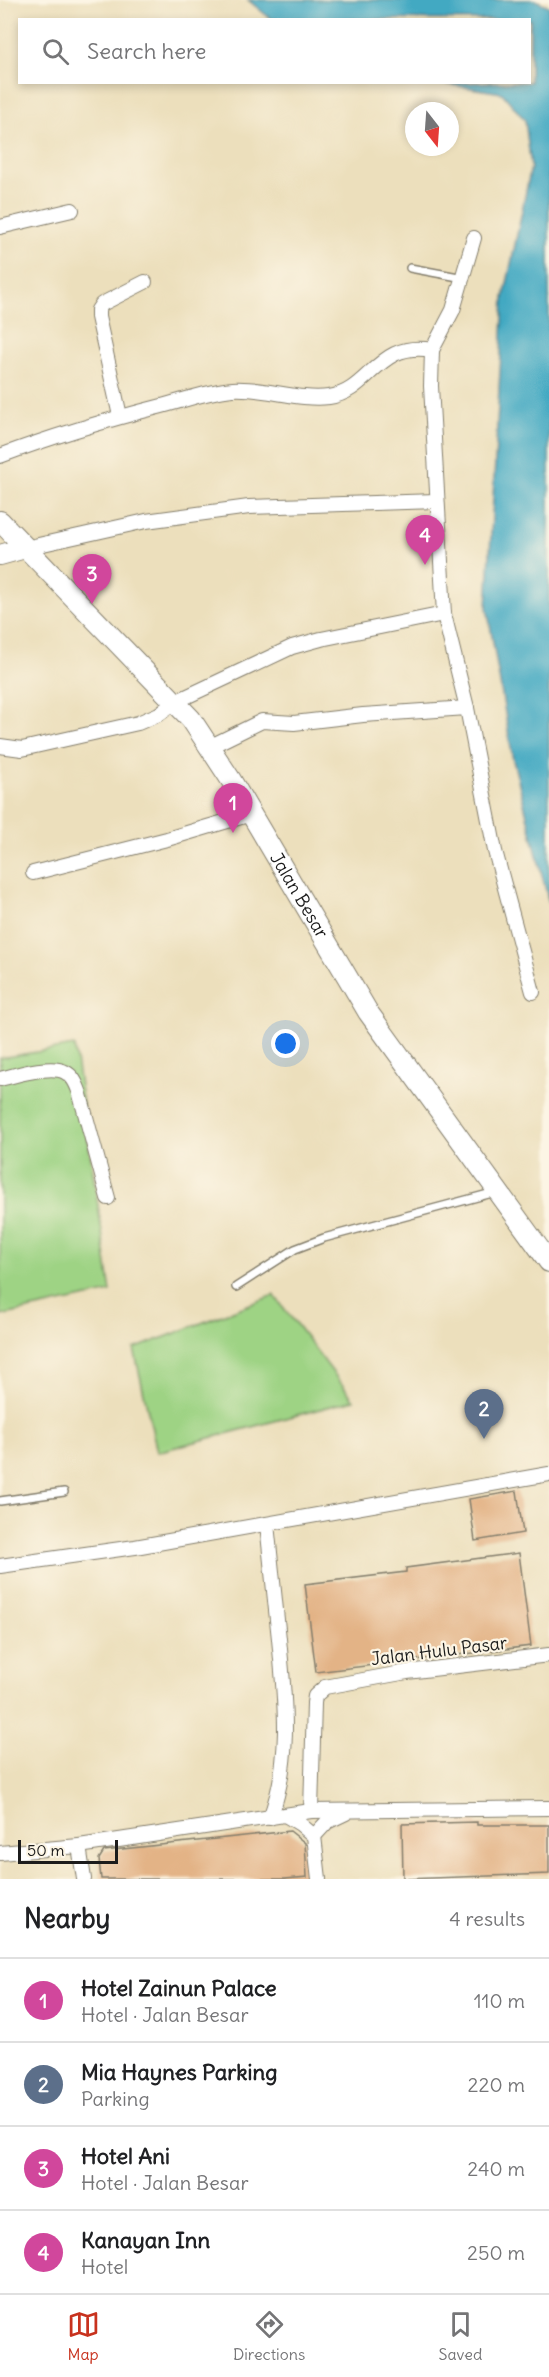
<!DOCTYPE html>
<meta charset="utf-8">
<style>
:root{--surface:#fff;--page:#f2f2f2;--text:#202124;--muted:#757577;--line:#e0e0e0;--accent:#c8321e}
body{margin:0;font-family:Delius,sans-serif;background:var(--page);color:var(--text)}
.compass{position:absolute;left:405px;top:102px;width:54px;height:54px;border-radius:50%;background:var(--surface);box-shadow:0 3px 9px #0003;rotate:163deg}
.scale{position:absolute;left:18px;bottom:15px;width:100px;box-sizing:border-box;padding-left:6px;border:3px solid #1c1c1c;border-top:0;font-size:16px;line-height:21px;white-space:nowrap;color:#1c1c1c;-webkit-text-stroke:4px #fcf5e5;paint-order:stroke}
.you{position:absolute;left:286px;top:1044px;width:21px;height:21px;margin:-15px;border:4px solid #fff;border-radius:50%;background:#1a73e8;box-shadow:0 0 0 9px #1a73e833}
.badge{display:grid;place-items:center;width:39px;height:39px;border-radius:50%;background:var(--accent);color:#fff;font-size:20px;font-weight:700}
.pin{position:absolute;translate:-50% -50px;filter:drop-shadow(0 2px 3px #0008)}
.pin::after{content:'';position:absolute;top:32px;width:21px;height:18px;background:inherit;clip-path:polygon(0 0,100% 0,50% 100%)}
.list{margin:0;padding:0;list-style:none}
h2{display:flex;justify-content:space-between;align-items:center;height:78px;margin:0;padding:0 24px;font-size:26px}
h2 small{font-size:20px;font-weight:400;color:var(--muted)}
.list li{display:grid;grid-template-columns:39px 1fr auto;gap:18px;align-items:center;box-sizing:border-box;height:84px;padding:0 24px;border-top:2px solid var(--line)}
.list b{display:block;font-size:22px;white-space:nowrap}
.list p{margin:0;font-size:20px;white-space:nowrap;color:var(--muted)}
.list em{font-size:20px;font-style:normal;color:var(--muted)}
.icon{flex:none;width:33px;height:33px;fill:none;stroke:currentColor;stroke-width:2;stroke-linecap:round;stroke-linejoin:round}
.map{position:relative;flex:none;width:549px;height:1879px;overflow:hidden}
.search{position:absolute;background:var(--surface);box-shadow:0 3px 9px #0003;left:18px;right:18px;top:18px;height:66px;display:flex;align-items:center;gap:15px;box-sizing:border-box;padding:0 21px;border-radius:0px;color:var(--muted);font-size:22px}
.sheet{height:414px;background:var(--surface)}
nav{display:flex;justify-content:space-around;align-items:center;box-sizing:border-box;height:84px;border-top:2px solid var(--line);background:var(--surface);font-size:16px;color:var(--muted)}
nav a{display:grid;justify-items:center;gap:3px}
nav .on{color:var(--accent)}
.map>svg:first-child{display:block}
.green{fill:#9ed384;stroke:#5d7850;stroke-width:1.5}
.water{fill:#42a9c2;stroke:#2f626f;stroke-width:1.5}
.building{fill:#e3b386}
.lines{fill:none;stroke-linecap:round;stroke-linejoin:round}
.lane-casing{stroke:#847e6c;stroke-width:10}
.street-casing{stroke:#847e6c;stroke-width:16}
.secondary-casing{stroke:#847e6c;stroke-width:22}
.lane{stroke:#fff;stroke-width:7}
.street{stroke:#fff;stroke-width:14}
.secondary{stroke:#fff;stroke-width:20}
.labels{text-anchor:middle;stroke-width:4.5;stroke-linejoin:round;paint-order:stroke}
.street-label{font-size:18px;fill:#1c1c1c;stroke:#fcf5e5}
</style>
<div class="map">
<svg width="549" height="1879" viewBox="0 0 549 1879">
<rect width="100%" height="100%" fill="#fcf5e5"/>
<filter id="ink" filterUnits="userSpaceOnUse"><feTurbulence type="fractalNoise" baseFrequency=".0167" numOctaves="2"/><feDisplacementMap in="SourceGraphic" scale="12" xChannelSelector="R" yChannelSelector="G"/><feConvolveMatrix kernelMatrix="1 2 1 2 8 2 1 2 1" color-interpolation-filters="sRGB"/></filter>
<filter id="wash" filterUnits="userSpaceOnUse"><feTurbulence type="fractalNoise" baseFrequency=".008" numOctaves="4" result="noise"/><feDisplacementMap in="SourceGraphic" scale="24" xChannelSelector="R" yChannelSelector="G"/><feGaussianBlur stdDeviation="1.35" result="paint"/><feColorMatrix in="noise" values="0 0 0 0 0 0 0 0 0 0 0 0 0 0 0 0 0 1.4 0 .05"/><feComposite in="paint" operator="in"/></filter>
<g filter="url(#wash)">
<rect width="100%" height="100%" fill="#ecdfbc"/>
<!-- green -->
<g class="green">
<polygon points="74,1046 111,1292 0,1316 0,1058"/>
<polygon points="274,1295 354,1400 157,1452 134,1349"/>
</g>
<!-- water -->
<polygon class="water" points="248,0 535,0 549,6 549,903 513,760 487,607 504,298 531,167 525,120 502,93 439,83 530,82 530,20 271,19"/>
<g id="blocks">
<!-- building -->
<g class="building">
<polygon points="517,1491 523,1533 475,1541 469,1499"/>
<polygon points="519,1553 531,1646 316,1672 305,1584 406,1572 406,1568"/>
<polygon points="477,1822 477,1825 549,1825 549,1874 403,1879 402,1824"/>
<polygon points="290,1831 305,1843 307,1877 285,1879 101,1879 99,1859 104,1851"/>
</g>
</g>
</g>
<g filter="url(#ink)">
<use href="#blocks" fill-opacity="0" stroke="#847e6c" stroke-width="1.5"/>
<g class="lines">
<defs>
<g id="lane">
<polyline points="410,268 464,278"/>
<polyline points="236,1287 295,1249 324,1238 496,1192"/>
<polyline points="0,1501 64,1492"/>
</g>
<g id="street">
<polyline points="0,227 72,210"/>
<polyline points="474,238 453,310 432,350 431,386 444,614 467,708 495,851 533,992"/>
<polyline points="120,416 98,317 98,310 102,304 145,282"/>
<path d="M0,456c53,-20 107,-36 162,-50 23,-6 47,-15 71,-17 32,-2 65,12 96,8 42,-6 48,-57 103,-47"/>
<polyline points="25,548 146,521 249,507 437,501"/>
<polyline points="0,746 22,749 138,723 159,714 175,702 292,647 321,639 444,614"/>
<polyline points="209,747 262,721 294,723 363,715 467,708"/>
<polyline points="33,873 167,839 251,814"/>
<path d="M0,1079c16,-4 51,-15 65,-7 8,4 11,11 14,19l29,107"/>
<path d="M267,1524c4,39 8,77 12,115 6,61 13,120 -9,179"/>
<polyline points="0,1566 135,1547 549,1474"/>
<polyline points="311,1811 314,1703 315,1696 325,1687 407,1672 549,1655"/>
<polyline points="285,1815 300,1824 314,1836 319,1879"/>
<polyline points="314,1836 327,1822 346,1813"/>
<polyline points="79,1846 84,1879"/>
<polyline points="0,1853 79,1846 311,1811 549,1808"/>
</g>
<g id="secondary">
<path id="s1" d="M0,521l191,198 40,61 137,232 181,250"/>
<polyline points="0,555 25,548"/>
</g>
</defs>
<!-- lane casing -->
<use href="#lane" class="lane-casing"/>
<!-- street casing -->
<use href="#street" class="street-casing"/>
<!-- secondary casing -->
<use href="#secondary" class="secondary-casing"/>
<!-- lane -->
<use href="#lane" class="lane"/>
<!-- street -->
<use href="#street" class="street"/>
<!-- secondary -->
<use href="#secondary" class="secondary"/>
</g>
</g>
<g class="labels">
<!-- street labels -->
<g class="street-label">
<text dy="6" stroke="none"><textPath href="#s1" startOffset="482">Jalan Besar</textPath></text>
<text transform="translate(439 1651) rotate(-7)" y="6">Jalan Hulu Pasar</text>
</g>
</g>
</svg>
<svg class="compass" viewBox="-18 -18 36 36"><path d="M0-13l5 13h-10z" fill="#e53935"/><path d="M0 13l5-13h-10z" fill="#757577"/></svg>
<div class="scale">50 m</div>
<div class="you"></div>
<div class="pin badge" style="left:233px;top:833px;background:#d1479c">1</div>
<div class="pin badge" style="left:484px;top:1439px;background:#5c6f8a">2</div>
<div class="pin badge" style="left:92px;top:604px;background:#d1479c">3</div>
<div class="pin badge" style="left:425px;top:565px;background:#d1479c">4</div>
<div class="search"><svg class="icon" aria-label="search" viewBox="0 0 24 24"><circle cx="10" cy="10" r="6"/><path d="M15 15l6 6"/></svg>Search here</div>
</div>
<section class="sheet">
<h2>Nearby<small>4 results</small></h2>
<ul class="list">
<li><span class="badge" style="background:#d1479c">1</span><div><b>Hotel Zainun Palace</b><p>Hotel · Jalan Besar</p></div><em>110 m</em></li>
<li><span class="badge" style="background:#5c6f8a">2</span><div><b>Mia Haynes Parking</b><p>Parking</p></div><em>220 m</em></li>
<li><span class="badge" style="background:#d1479c">3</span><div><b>Hotel Ani</b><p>Hotel · Jalan Besar</p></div><em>240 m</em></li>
<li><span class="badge" style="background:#d1479c">4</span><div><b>Kanayan Inn</b><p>Hotel</p></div><em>250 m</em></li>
</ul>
</section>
<nav>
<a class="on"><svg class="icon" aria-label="map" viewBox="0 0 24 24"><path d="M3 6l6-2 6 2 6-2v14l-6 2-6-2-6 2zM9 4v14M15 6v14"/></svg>Map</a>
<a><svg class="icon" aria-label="directions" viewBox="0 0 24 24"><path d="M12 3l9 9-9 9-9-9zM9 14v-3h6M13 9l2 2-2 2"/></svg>Directions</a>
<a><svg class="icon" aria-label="saved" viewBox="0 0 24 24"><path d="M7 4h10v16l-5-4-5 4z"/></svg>Saved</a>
</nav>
